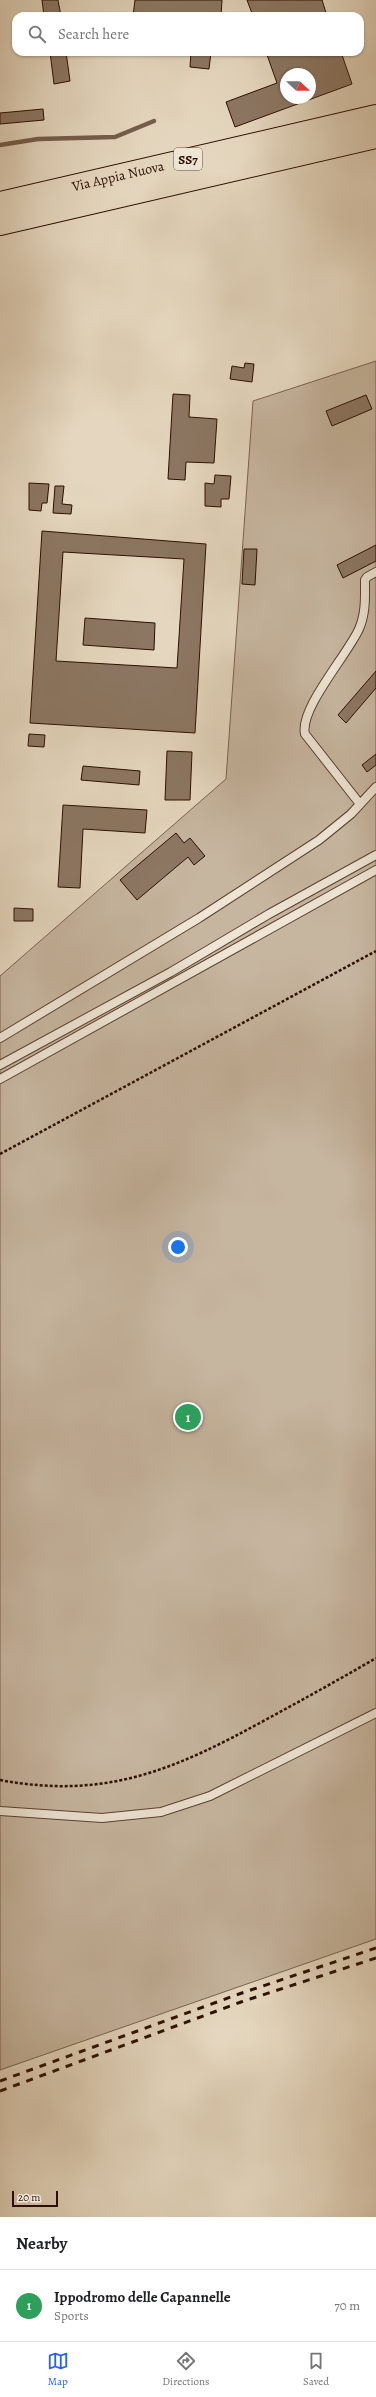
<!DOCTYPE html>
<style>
:root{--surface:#fff;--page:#f6f6f6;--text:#202124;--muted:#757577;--line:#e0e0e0;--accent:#2563eb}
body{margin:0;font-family:Alegreya,serif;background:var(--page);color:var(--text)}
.compass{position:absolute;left:280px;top:68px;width:36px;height:36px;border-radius:50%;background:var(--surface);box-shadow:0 1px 3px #0004;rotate:112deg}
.scale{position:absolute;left:12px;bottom:10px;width:46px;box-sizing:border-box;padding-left:4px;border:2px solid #2c0e00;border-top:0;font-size:11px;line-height:14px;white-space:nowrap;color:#2c0e00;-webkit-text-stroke:3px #eee5d5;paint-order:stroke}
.you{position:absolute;left:178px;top:1247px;width:14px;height:14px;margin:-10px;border:3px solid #fff;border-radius:50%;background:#1a73e8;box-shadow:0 0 0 6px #1a73e833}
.badge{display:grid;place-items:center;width:26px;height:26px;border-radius:50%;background:var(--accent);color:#fff;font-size:13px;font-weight:700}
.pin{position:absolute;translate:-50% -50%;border:2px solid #fff;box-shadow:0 1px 4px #0006}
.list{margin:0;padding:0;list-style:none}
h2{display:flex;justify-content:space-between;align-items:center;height:52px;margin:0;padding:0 16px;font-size:17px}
h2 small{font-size:13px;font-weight:400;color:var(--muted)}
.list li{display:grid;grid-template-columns:26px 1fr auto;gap:12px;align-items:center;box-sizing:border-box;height:72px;padding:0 16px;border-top:1px solid var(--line)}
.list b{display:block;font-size:15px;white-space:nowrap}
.list p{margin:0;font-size:13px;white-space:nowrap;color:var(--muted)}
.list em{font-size:13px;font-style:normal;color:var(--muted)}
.icon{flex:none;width:22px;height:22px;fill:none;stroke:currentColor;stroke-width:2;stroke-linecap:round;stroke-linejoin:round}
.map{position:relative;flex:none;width:376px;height:2217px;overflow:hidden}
.search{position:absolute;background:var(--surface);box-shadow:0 1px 3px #0004;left:12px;right:12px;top:12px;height:44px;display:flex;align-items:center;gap:10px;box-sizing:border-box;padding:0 14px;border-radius:12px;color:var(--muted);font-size:15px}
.sheet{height:124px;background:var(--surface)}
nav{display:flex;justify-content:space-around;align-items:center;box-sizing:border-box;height:56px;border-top:1px solid var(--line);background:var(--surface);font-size:11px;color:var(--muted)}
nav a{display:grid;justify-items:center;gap:2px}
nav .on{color:var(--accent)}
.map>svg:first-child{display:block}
.green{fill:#c6b59f;stroke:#796250}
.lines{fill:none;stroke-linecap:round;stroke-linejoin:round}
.stream{stroke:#755e4c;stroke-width:4.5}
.building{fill:#8c7763;stroke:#2c0e00;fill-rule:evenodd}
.lane-casing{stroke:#5a4030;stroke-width:10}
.primary-casing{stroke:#2c0e00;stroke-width:24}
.path{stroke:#2c0e00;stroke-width:2.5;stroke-dasharray:3 2;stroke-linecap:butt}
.lane{stroke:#eee5d5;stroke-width:8}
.primary{stroke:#e5d7bf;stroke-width:22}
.rail{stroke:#2c0e00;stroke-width:3;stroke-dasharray:7 7;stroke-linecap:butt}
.labels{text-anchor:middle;stroke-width:4;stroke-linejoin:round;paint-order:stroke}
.shield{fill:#eee5d5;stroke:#664e40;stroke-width:1}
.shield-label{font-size:13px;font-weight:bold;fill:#2c0e00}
.street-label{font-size:14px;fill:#2c0e00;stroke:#eee5d5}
</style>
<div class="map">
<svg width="376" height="2217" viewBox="0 0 376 2217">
<rect width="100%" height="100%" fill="#e5d7bf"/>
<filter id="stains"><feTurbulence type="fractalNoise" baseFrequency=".005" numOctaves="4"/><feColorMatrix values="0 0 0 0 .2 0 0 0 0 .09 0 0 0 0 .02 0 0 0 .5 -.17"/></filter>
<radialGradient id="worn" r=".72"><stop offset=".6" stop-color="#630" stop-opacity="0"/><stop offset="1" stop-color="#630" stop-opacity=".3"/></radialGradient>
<!-- green -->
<polygon class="green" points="376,361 376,1939 0,2070 0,976 226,779 253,401"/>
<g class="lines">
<!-- stream -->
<polyline class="stream" points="0,145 38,139 115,137 154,121"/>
</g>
<!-- building -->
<g class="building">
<polygon points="42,0 58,0 61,16 44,16"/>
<polygon points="135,0 222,0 221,16 133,16"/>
<polygon points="247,0 322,0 327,16 253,16"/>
<polygon points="50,52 66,52 70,81 54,84"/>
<polygon points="191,52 211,52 209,69 190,67"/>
<path d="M266,52h75l11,32 -117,43 -9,-25 51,-19zM286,74h24v24h-24z"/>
<polygon points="43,109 44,120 0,124 0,113"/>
<polygon points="245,363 254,364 252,382 230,379 232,366 244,368"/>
<polygon points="173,394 190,395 189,417 217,419 214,463 186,462 185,480 168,479"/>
<polygon points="366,395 372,409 332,426 326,411"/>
<polygon points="215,475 231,476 229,499 221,499 221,507 205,506 205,483 214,484"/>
<polygon points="29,483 49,484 47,503 42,503 41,511 29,510"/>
<polygon points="55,486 64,486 62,504 72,505 71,514 53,513"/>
<path d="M42,531l164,13 -11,189 -165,-10zM63,552l121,7 -7,109 -121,-7z"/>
<polygon points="376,545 376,561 343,578 337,565"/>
<polygon points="244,549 257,549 255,585 242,584"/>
<polygon points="85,618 155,623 154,650 83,645"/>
<polygon points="376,671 376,688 346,723 338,715"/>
<polygon points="29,734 45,735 44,747 28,746"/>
<polygon points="167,751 192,752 190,800 165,800"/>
<polygon points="376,754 376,765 367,772 362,765"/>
<polygon points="83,766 140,771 139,785 81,780"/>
<polygon points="63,805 147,810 145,833 83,829 80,888 58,887"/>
<polygon points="176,833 184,843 190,838 205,856 194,865 188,857 137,900 120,880"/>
<polygon points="14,908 33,909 33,921 14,921"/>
</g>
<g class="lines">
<defs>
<g id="lane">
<path d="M360,804l-55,-70c-6,-25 43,-80 54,-105 7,-16 6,-32 6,-49l2,-3 9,-5"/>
<polyline points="0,1038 199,918 319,840 351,814 376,787"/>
<polyline points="0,1065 171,972 269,914 376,855"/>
<polyline points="0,1079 376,870"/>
<polyline points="0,1811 102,1818 161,1812 210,1796 376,1713"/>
</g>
<g id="primary">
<path id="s1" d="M0,203l376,-87"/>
<polyline points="0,224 376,137"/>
</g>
</defs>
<!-- lane casing -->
<use href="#lane" class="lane-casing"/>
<!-- primary casing -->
<use href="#primary" class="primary-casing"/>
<!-- path -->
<g class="path">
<polyline points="0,1154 376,951"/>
<path d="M0,1780c107,20 176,-11 267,-61 37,-20 73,-40 109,-61"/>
</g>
<!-- lane -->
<use href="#lane" class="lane"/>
<!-- primary -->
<use href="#primary" class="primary"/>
<!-- rail -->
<g class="rail">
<polyline points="0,2081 239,1994 376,1948"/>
<polyline points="0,2091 241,2002 376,1958"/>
</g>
</g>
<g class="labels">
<!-- shield labels -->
<rect class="shield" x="174" y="148" width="28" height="22" rx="3"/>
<g class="shield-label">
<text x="188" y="164">SS7</text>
</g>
<!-- street labels -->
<g class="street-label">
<text dy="5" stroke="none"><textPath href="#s1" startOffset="121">Via Appia Nuova</textPath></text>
</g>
</g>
<rect width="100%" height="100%" filter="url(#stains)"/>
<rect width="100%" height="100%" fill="url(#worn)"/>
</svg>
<svg class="compass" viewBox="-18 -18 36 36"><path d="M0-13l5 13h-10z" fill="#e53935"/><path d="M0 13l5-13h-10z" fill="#757577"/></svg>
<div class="scale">20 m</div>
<div class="you"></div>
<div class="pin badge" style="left:188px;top:1417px;background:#2e9e5b">1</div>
<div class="search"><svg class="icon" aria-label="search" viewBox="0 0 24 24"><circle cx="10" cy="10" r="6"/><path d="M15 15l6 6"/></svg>Search here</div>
</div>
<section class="sheet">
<h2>Nearby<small></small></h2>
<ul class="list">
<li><span class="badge" style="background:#2e9e5b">1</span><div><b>Ippodromo delle Capannelle</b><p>Sports</p></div><em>70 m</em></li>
</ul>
</section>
<nav>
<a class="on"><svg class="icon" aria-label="map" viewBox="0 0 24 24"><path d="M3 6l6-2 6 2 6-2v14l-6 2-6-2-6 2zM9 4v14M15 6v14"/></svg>Map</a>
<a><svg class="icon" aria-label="directions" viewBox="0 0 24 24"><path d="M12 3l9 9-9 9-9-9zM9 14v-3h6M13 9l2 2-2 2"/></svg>Directions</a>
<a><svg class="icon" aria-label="saved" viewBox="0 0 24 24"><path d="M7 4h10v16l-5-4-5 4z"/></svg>Saved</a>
</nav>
